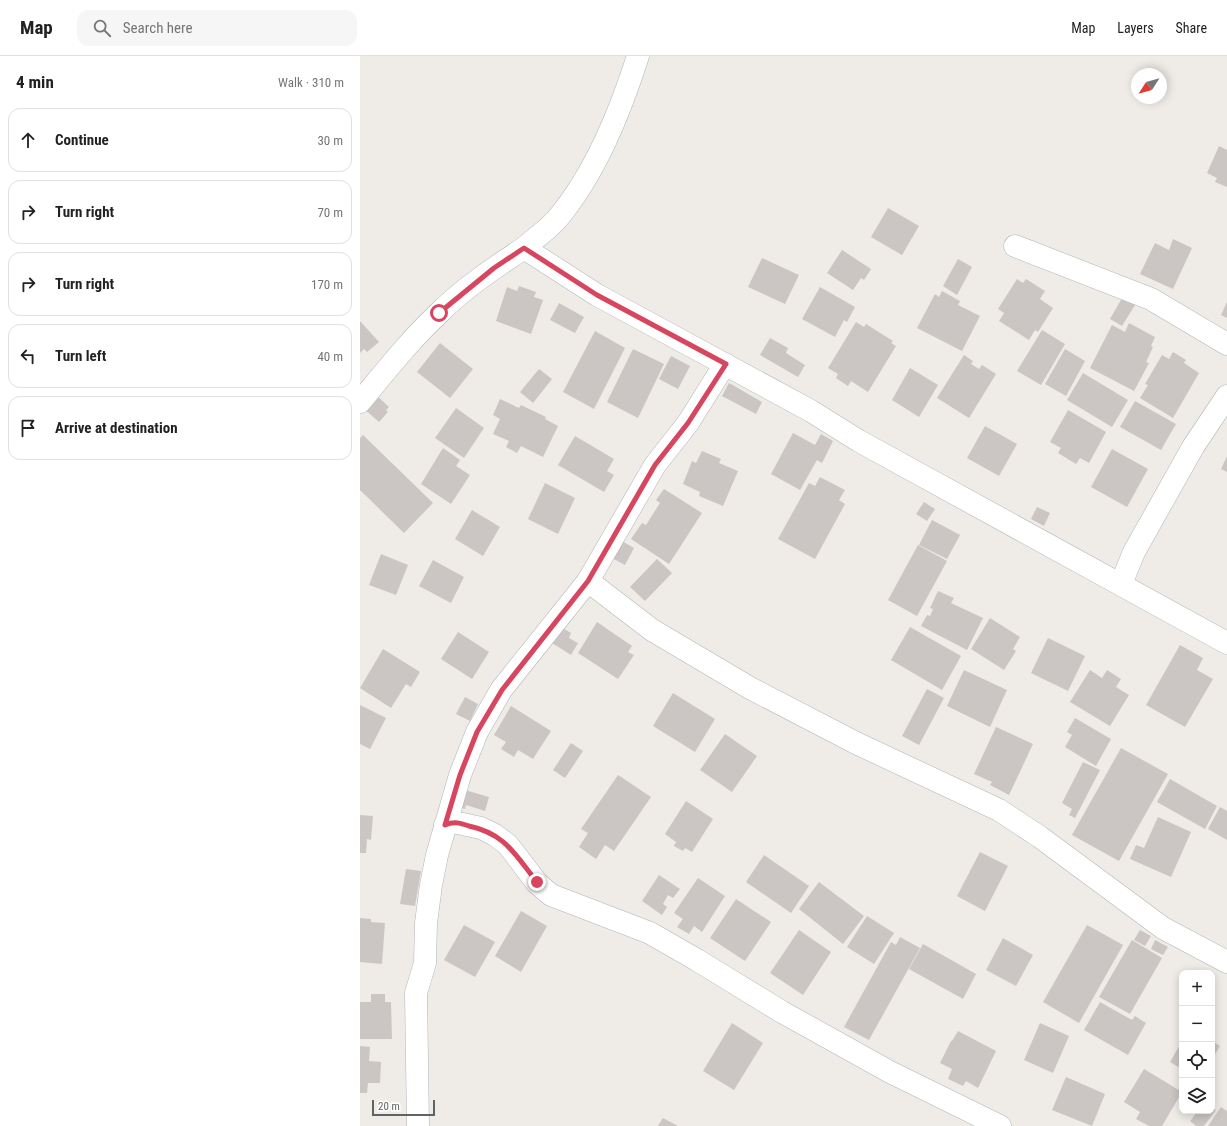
<!DOCTYPE html>
<meta charset="utf-8">
<style>
:root{--surface:#fff;--page:#f6f6f6;--text:#222;--muted:#767676;--line:#e0e0e0}
body{margin:0;font-family:"Roboto Condensed",sans-serif;background:var(--page);color:var(--text)}
.controls{position:absolute;right:12px;bottom:12px;display:grid;overflow:hidden;border-radius:8px;box-shadow:0 2px 10px #0003}
.controls button{width:36px;height:36px;display:grid;place-items:center;padding:0;border:0;border-bottom:1px solid var(--line);background:var(--surface);color:var(--text);font:20px sans-serif}
.compass{position:absolute;left:771px;top:12px;width:36px;height:36px;border-radius:50%;background:var(--surface);box-shadow:0 2px 10px #0003;rotate:234deg}
.scale{position:absolute;left:12px;bottom:10px;width:63px;box-sizing:border-box;padding-left:4px;border:2px solid #5f6366;border-top:0;font-size:11px;line-height:14px;white-space:nowrap;color:#5f6366;-webkit-text-stroke:3px #fff;paint-order:stroke}
.stop{position:absolute;width:12px;height:12px;margin:-9px;border:3px solid #d7455f;border-radius:50%;background:#fff}
.stop.end{background:#d7455f;border-color:#fff;box-shadow:0 1px 4px #0008}
.list{margin:0;padding:0;list-style:none}
h2{display:flex;justify-content:space-between;align-items:center;height:52px;margin:0;padding:0 16px;font-size:17px}
h2 small{font-size:13px;font-weight:400;color:var(--muted)}
.list li{display:grid;grid-template-columns:26px 1fr auto;gap:12px;align-items:center;box-sizing:border-box;height:64px;margin:0 8px 8px;padding:0 8px;border:1px solid var(--line);border-radius:12px}
.list b{display:block;font-size:15px;white-space:nowrap}
.list em{font-size:13px;font-style:normal;color:var(--muted)}
.icon{flex:none;width:22px;height:22px;fill:none;stroke:currentColor;stroke-width:2;stroke-linecap:round;stroke-linejoin:round}
.map{position:relative;flex:none;width:867px;height:1070px;overflow:hidden}
header{display:flex;align-items:center;gap:24px;box-sizing:border-box;height:56px;padding:0 20px;background:var(--surface);border-bottom:1px solid var(--line)}
header strong{font-size:19px}
nav{display:flex;gap:22px;margin-inline-start:auto;font-size:14px}
.search{width:280px;height:36px;background:var(--page);display:flex;align-items:center;gap:10px;box-sizing:border-box;padding:0 14px;border-radius:12px;color:var(--muted);font-size:15px}
main{display:flex}
aside{flex:1;background:var(--surface)}
.map>svg:first-child{display:block}
.building{fill:#cbc6c4}
.lines{fill:none;stroke-linecap:round;stroke-linejoin:round}
.minor-casing{stroke:#b2b5b8;stroke-width:23}
.minor{stroke:#fff;stroke-width:22}
.route{stroke:#d7455f;stroke-width:5}
</style>
<header>
<strong>Map</strong>
<div class="search"><svg class="icon" aria-label="search" viewBox="0 0 24 24"><circle cx="10" cy="10" r="6"/><path d="M15 15l6 6"/></svg>Search here</div>
<nav><a>Map</a><a>Layers</a><a>Share</a></nav>
</header>
<main>
<aside>
<h2>4 min<small>Walk · 310 m</small></h2>
<ul class="list">
<li><svg class="icon" aria-label="ahead" viewBox="0 0 24 24"><path d="M12 20V5M6 11l6-6 6 6"/></svg><div><b>Continue</b></div><em>30 m</em></li>
<li><svg class="icon" aria-label="right" viewBox="0 0 24 24"><path d="M7 20v-9h11M14 6l5 5-5 5"/></svg><div><b>Turn right</b></div><em>70 m</em></li>
<li><svg class="icon" aria-label="right" viewBox="0 0 24 24"><path d="M7 20v-9h11M14 6l5 5-5 5"/></svg><div><b>Turn right</b></div><em>170 m</em></li>
<li><svg class="icon" aria-label="left" viewBox="0 0 24 24"><path d="M17 20v-9H6M10 6l-5 5 5 5"/></svg><div><b>Turn left</b></div><em>40 m</em></li>
<li><svg class="icon" aria-label="arrive" viewBox="0 0 24 24"><path d="M6 21V4h12l-3 4 3 4H6"/></svg><div><b>Arrive at destination</b></div></li>
</ul>
</aside>
<div class="map">
<svg width="867" height="1070" viewBox="0 0 867 1070">
<rect width="100%" height="100%" fill="#efebe7"/>
<!-- building -->
<g class="building">
<polygon points="859,90 867,94 867,131 855,126 857,122 847,117"/>
<polygon points="528,152 559,170 542,199 511,181"/>
<polygon points="813,183 832,192 813,233 780,218 795,187 809,194"/>
<polygon points="482,194 511,213 504,224 501,222 493,234 467,217"/>
<polygon points="402,202 439,219 425,248 388,231"/>
<polygon points="598,203 612,211 597,239 583,230"/>
<polygon points="657,223 663,227 666,223 685,235 680,243 693,252 678,276 675,274 669,284 639,265 644,257 638,253"/>
<polygon points="159,230 176,236 174,241 183,244 171,278 136,265 147,231 157,235"/>
<polygon points="460,231 495,251 487,266 484,264 475,281 442,263"/>
<polygon points="582,235 600,245 598,249 620,260 602,295 557,272 575,238 579,241"/>
<polygon points="762,242 775,249 762,270 750,263"/>
<polygon points="867,246 867,262 861,259"/>
<polygon points="199,247 224,261 215,277 190,264"/>
<polygon points="0,265 19,286 7,296 4,293 0,297"/>
<polygon points="496,266 504,271 506,268 533,285 531,287 536,290 508,336 491,325 488,330 476,322 478,318 468,312"/>
<polygon points="769,267 795,281 791,290 793,291 786,306 789,307 774,335 730,312 752,269 765,276"/>
<polygon points="682,274 705,288 681,329 657,315"/>
<polygon points="235,275 265,292 234,353 203,336"/>
<polygon points="410,282 428,292 426,297 445,309 438,321 400,299"/>
<polygon points="80,287 113,313 90,342 57,316"/>
<polygon points="273,293 304,308 278,362 247,346"/>
<polygon points="705,293 725,305 706,340 685,328"/>
<polygon points="813,296 826,304 824,307 839,317 813,362 780,342 788,329 785,328 802,299 809,303"/>
<polygon points="604,299 613,305 611,308 619,313 622,309 636,318 609,362 577,342"/>
<polygon points="311,300 330,310 318,333 299,323"/>
<polygon points="550,312 578,329 559,361 532,344"/>
<polygon points="179,313 192,323 173,347 160,336"/>
<polygon points="723,317 768,344 752,371 707,344"/>
<polygon points="369,327 402,346 396,358 362,340"/>
<polygon points="15,338 29,351 26,354 28,356 19,366 2,351"/>
<polygon points="140,343 159,352 161,349 186,361 185,363 198,370 183,401 161,390 157,397 146,391 149,385 133,378 140,363 133,359"/>
<polygon points="775,345 816,368 801,394 760,371"/>
<polygon points="96,352 124,372 104,402 75,382"/>
<polygon points="708,354 746,376 729,407 720,402 716,408 698,397 701,392 690,386"/>
<polygon points="625,370 657,388 639,420 607,402"/>
<polygon points="433,377 455,389 461,378 473,385 462,407 457,404 440,434 411,418"/>
<polygon points="3,379 73,447 44,477 0,434 0,382"/>
<polygon points="215,380 254,403 247,415 254,419 244,436 198,409"/>
<polygon points="83,392 100,404 96,410 110,419 91,448 61,428"/>
<polygon points="752,393 788,413 767,451 731,431"/>
<polygon points="342,395 361,403 359,407 378,415 363,450 339,440 340,436 323,428 332,405 336,407"/>
<polygon points="867,400 867,416 861,413"/>
<polygon points="460,421 485,434 479,444 485,448 455,503 418,483 449,427 455,430"/>
<polygon points="185,427 215,442 198,478 168,463"/>
<polygon points="304,433 342,457 309,508 271,483 282,467 286,469 300,447 296,444"/>
<polygon points="564,446 575,453 567,465 556,458"/>
<polygon points="677,451 690,457 684,470 671,463"/>
<polygon points="112,454 140,471 123,500 95,483"/>
<polygon points="572,464 600,479 587,503 559,489"/>
<polygon points="262,485 274,492 265,509 252,502"/>
<polygon points="558,489 587,505 557,560 528,544"/>
<polygon points="21,498 48,509 36,539 9,529"/>
<polygon points="297,503 312,517 285,545 270,531"/>
<polygon points="73,504 104,521 91,547 59,530"/>
<polygon points="578,535 594,542 591,547 623,562 607,594 561,570 567,559 570,560 573,553 570,552"/>
<polygon points="630,562 660,581 653,593 656,595 644,614 611,593"/>
<polygon points="237,566 272,590 268,596 274,599 258,623 218,597"/>
<polygon points="201,571 211,577 209,582 218,587 211,599 192,587"/>
<polygon points="550,571 601,600 582,634 531,604"/>
<polygon points="98,576 129,596 112,623 81,603"/>
<polygon points="688,582 725,600 708,635 671,617"/>
<polygon points="820,589 843,602 837,614 853,623 825,671 786,649"/>
<polygon points="23,593 60,616 51,631 46,628 31,652 0,632"/>
<polygon points="604,614 647,634 630,671 587,650"/>
<polygon points="730,614 742,622 747,614 761,623 756,631 769,639 750,670 710,646"/>
<polygon points="567,633 584,642 559,689 542,680"/>
<polygon points="313,637 355,663 335,696 293,670"/>
<polygon points="105,641 118,648 110,665 96,658"/>
<polygon points="0,649 26,662 10,693 0,688"/>
<polygon points="151,650 191,675 173,703 158,694 154,701 141,693 146,686 134,679"/>
<polygon points="715,662 751,683 736,710 705,691 712,679 707,676"/>
<polygon points="636,671 673,688 649,739 630,729 632,726 614,718"/>
<polygon points="365,678 397,700 372,736 340,714"/>
<polygon points="211,687 223,695 205,722 193,714"/>
<polygon points="761,692 808,718 759,805 712,779"/>
<polygon points="723,706 740,714 715,762 709,759 712,753 702,747"/>
<polygon points="258,719 291,741 254,795 245,789 236,803 219,791 228,777 221,773"/>
<polygon points="810,723 857,750 845,773 797,746"/>
<polygon points="105,734 129,741 125,755 106,749 105,753 99,751"/>
<polygon points="326,745 353,763 332,796 325,792 323,795 314,790 316,786 305,778"/>
<polygon points="860,751 867,755 867,784 848,773"/>
<polygon points="0,759 13,760 11,784 7,783 6,797 0,797"/>
<polygon points="798,761 831,776 811,821 770,803 776,789 784,792"/>
<polygon points="620,796 648,810 625,855 597,840"/>
<polygon points="404,799 449,830 431,857 386,826"/>
<polygon points="46,813 61,815 55,850 40,848"/>
<polygon points="299,819 320,833 313,842 308,839 303,848 307,851 302,859 282,845"/>
<polygon points="338,822 365,840 342,876 334,870 329,878 317,871 323,863 314,857"/>
<polygon points="459,826 504,860 483,888 439,853"/>
<polygon points="376,843 411,866 385,905 350,882"/>
<polygon points="161,855 187,870 161,916 135,900"/>
<polygon points="507,860 534,877 514,908 487,891"/>
<polygon points="0,862 11,863 11,866 25,867 22,908 0,906"/>
<polygon points="104,869 135,886 115,921 84,904"/>
<polygon points="727,869 763,889 719,967 683,946"/>
<polygon points="439,874 471,896 443,939 410,917"/>
<polygon points="780,874 791,880 785,890 774,884"/>
<polygon points="540,881 560,892 509,984 484,971 531,886 536,889"/>
<polygon points="643,882 673,899 656,930 626,914"/>
<polygon points="772,884 802,902 770,958 739,941"/>
<polygon points="795,884 808,891 803,899 791,893"/>
<polygon points="563,888 616,918 603,943 549,913"/>
<polygon points="11,938 25,938 25,946 31,946 32,983 0,983 0,946 11,946"/>
<polygon points="740,946 772,964 775,960 786,967 768,999 724,974"/>
<polygon points="372,967 403,987 374,1034 343,1015"/>
<polygon points="680,967 709,980 693,1017 664,1004"/>
<polygon points="598,975 636,995 618,1032 606,1025 603,1030 588,1023 592,1013 580,1007 591,985 592,985"/>
<polygon points="822,985 822,1013 810,1006"/>
<polygon points="852,985 860,990 852,1003"/>
<polygon points="0,990 10,991 9,1005 21,1006 20,1027 8,1027 7,1037 0,1037"/>
<polygon points="784,1013 822,1036 802,1070 789,1070 776,1063 780,1056 764,1046"/>
<polygon points="706,1021 745,1038 732,1070 692,1054"/>
<polygon points="852,1051 856,1054 844,1070 836,1070 830,1065 838,1055 852,1055"/>
<polygon points="861,1051 867,1055 867,1070 848,1070"/>
<polygon points="303,1062 318,1070 298,1070"/>
</g>
<g class="lines">
<defs>
<g id="minor">
<path d="M278,0c-18,56 -42,116 -80,162 -9,11 -23,20 -34,30l73,47 214,116 48,30 368,202"/>
<polyline points="655,190 791,243 867,288"/>
<path d="M0,346c25,-30 50,-62 79,-89 25,-25 55,-45 85,-65"/>
<polyline points="228,525 292,574 390,632 496,687 639,754 680,781 803,872 867,906"/>
<polyline points="761,528 774,496 833,391 867,340"/>
<polyline points="85,769 93,766 121,772 135,779 148,789 177,827 191,839 290,877 337,904 422,956 530,1016 640,1070"/>
<polyline points="58,1070 56,937 65,907 66,867 71,829 77,799 100,719 117,676 141,634 228,525 295,409 328,367 365,308"/>
</g>
</defs>
<!-- minor casing -->
<use href="#minor" class="minor-casing"/>
<!-- minor -->
<use href="#minor" class="minor"/>
</g>
<g class="lines">
<!-- route -->
<path class="route" d="M79,257l55,-45 30,-20 73,47 129,69 -38,59 -33,42 -67,116 -86,109 -25,42 -17,43 -15,50c9,-4 15,-2 24,1 37,8 46,29 68,56"/>
</g>
</svg>
<div class="controls">
<button>+</button>
<button>−</button>
<button><svg class="icon" aria-label="locate" viewBox="0 0 24 24"><circle cx="12" cy="12" r="6"/><path d="M12 2v4M12 18v4M2 12h4M18 12h4"/></svg></button>
<button><svg class="icon" aria-label="layers" viewBox="0 0 24 24"><path d="M12 4l9 5-9 5-9-5zM3 14l9 5 9-5"/></svg></button>
</div>
<svg class="compass" viewBox="-18 -18 36 36"><path d="M0-13l5 13h-10z" fill="#e53935"/><path d="M0 13l5-13h-10z" fill="#767676"/></svg>
<div class="scale">20 m</div>
<div class="stop" style="left:79px;top:257px"></div>
<div class="stop end" style="left:177px;top:826px"></div>
</div>
</main>
